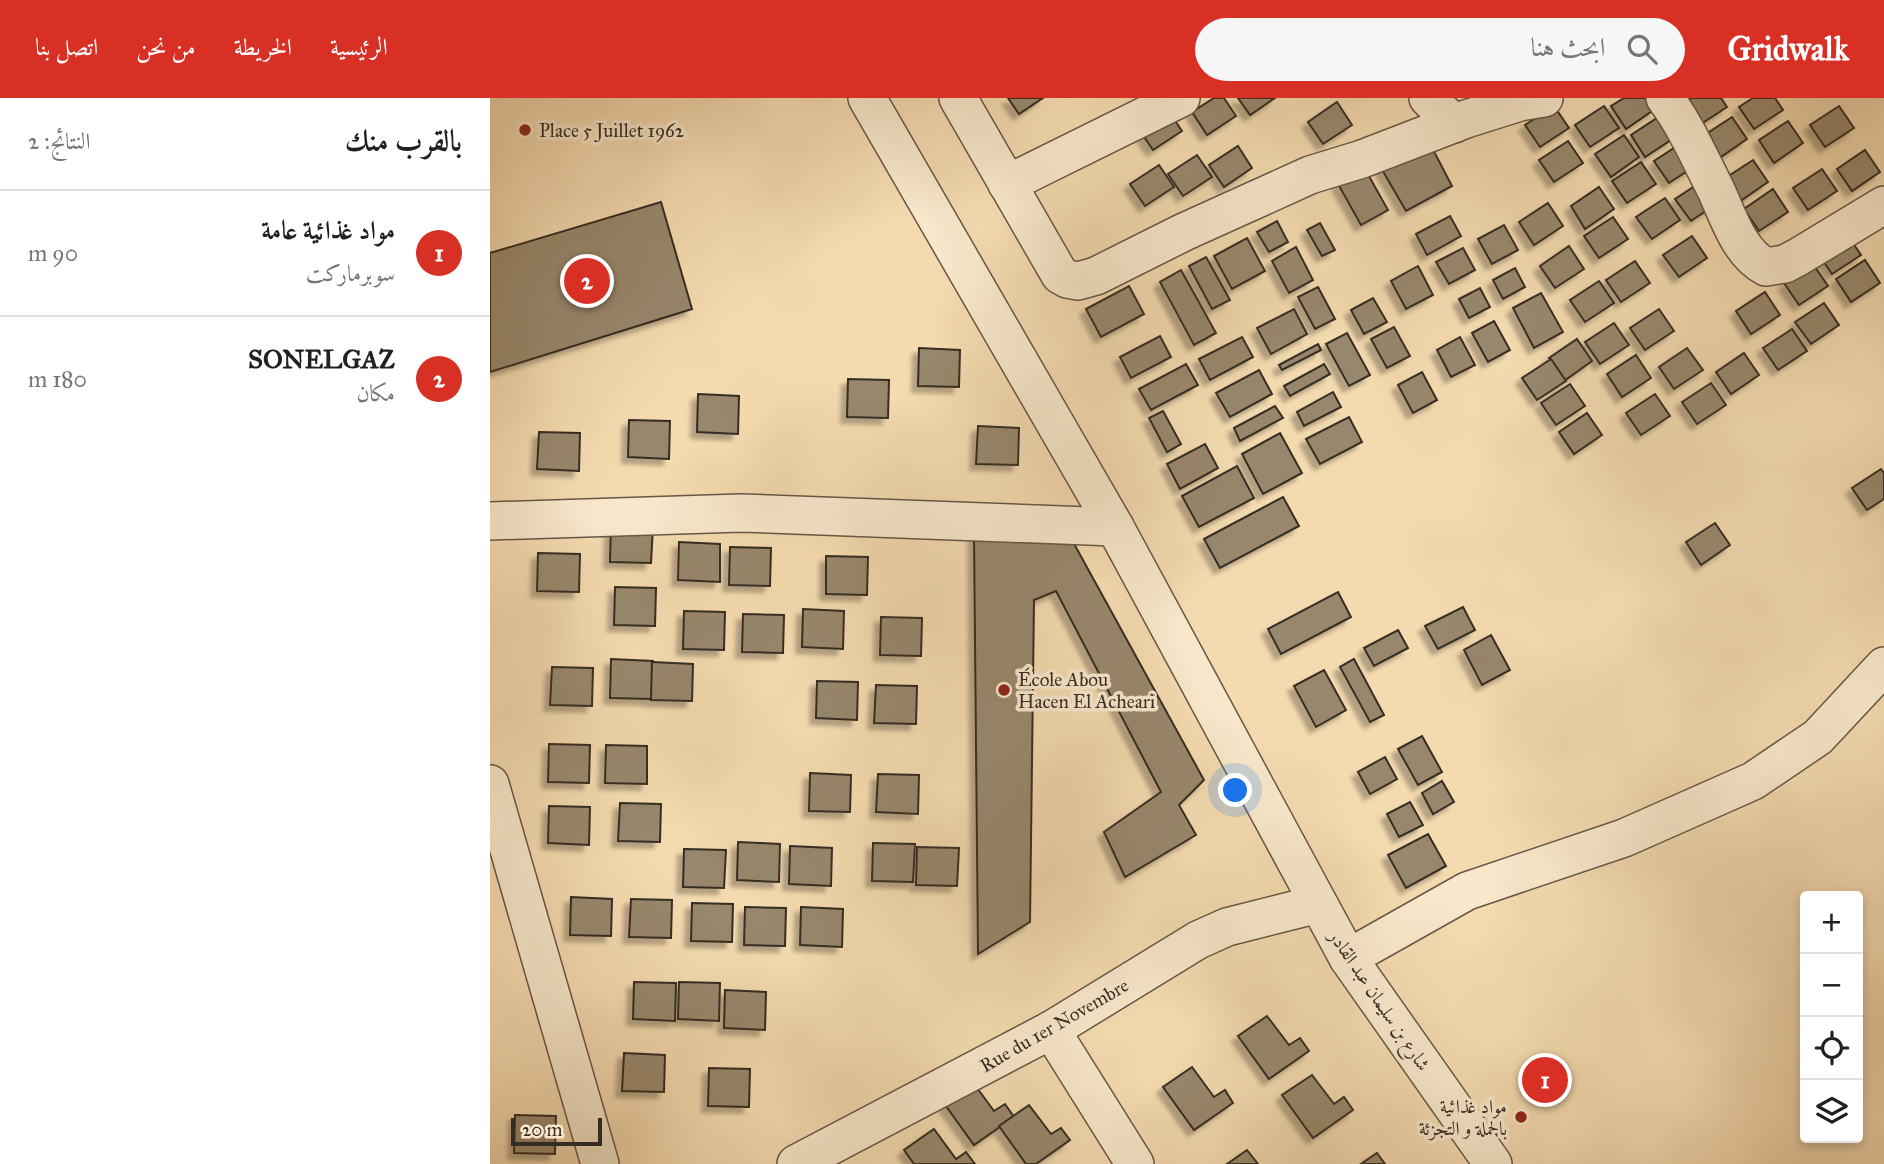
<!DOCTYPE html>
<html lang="ar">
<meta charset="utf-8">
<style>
:root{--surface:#fff;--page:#f6f6f6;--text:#202124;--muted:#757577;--line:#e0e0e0;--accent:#d93025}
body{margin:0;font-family:"IM FELL Great Primer",Amiri,serif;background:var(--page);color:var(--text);direction:rtl}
.controls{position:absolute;right:21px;bottom:21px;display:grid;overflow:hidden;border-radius:7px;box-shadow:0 4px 10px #0003}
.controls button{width:63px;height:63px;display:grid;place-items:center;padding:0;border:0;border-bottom:2px solid var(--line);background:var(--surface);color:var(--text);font:35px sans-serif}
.scale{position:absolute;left:21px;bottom:18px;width:91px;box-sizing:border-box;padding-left:7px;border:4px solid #352d23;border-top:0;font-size:19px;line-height:24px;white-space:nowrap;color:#352d23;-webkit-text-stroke:5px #f8e7cb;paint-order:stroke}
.you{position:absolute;left:746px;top:693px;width:24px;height:24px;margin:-18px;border:5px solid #fff;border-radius:50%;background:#1a73e8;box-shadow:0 0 0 10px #1a73e833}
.badge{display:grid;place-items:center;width:46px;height:46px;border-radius:50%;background:var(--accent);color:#fff;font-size:23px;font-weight:700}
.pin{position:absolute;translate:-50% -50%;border:4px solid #fff;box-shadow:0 2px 7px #0006}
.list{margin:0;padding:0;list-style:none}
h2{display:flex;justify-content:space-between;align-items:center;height:91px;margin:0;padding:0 28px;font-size:30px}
h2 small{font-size:23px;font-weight:400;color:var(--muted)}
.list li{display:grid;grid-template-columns:46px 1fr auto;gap:21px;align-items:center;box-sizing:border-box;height:126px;padding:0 28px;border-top:2px solid var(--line)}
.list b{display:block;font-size:26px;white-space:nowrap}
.list p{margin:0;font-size:23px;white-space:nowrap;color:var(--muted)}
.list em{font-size:23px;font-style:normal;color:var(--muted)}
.icon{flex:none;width:38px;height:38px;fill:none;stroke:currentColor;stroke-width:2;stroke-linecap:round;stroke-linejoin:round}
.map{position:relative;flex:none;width:1394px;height:1066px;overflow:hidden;direction:ltr}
header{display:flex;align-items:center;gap:42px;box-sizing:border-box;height:98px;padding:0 35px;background:var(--accent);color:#fff}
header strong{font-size:33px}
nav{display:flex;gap:38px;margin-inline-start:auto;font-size:24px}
.search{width:490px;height:63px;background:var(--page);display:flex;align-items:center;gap:18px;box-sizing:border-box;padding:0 24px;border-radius:38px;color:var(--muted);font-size:26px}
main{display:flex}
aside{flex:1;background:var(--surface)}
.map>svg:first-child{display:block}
.building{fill:#98876c;stroke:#352d23;stroke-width:2;filter:url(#shadow)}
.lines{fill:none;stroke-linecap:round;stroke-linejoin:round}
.minor-casing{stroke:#655846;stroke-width:40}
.minor{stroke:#f8e7cb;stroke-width:37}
.poi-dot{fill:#8f2418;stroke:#f8e7cb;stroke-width:2.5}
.labels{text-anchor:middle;stroke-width:7;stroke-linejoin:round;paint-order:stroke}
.poi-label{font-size:19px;fill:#352d23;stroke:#f8e7cb;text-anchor:start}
.street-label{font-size:19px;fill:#352d23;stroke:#f8e7cb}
</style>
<header>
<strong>Gridwalk</strong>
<div class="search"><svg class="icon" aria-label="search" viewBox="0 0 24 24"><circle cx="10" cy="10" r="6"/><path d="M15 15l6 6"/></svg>ابحث هنا</div>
<nav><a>الرئيسية</a><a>الخريطة</a><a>من نحن</a><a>اتصل بنا</a></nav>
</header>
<main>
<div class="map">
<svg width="1394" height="1066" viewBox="0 0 1394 1066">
<defs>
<filter id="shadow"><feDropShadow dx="-6" dy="6" stdDeviation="2" flood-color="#0004"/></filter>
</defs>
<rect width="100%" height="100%" fill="#f4daaf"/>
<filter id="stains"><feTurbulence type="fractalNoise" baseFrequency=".00286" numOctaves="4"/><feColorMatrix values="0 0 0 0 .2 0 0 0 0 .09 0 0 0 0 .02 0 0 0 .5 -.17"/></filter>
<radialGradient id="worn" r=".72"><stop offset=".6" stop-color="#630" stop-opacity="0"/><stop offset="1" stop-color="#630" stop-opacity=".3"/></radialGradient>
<!-- building -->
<g class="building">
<polygon points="518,0 553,0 529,16"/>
<polygon points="724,0 734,0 746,18 717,37 702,14"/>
<polygon points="748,0 785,0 760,17"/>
<polygon points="1134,0 1157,0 1165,11 1136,31 1121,8"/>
<polygon points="1202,0 1231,0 1237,9 1208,28 1193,6"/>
<polygon points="1263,0 1285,0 1293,12 1264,31 1249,9"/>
<polygon points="847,4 862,27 833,46 818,24"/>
<polygon points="1064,8 1079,30 1050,49 1035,27"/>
<polygon points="1114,8 1129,30 1100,49 1085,27"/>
<polygon points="1349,8 1364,30 1335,49 1320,27"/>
<polygon points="677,11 692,33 663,52 648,30"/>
<polygon points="1170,18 1184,40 1155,59 1141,37"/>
<polygon points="1242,19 1257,41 1228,61 1213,38"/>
<polygon points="1298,23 1313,45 1284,65 1269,42"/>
<polygon points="1134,37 1149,59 1121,79 1105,56"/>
<polygon points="1078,43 1093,65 1064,84 1049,62"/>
<polygon points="939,44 962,88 916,113 891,70"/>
<polygon points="1193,44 1208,66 1179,85 1164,63"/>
<polygon points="748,48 762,70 734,89 719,67"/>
<polygon points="1375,52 1390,74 1362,93 1347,71"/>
<polygon points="707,57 722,79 693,98 678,76"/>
<polygon points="1263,62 1278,84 1249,104 1234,81"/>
<polygon points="1151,64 1166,86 1137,105 1122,83"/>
<polygon points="669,67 684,89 655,108 640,86"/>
<polygon points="875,71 898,112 871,127 848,86"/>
<polygon points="1332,71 1347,93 1318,112 1303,90"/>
<polygon points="1214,82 1229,104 1201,123 1185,101"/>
<polygon points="1109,89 1124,111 1095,131 1081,108"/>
<polygon points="1283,91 1298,114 1269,133 1254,111"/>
<polygon points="1175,100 1190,122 1162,141 1146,119"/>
<polygon points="171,104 202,211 0,274 0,155"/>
<polygon points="1058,105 1073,128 1044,147 1029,124"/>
<polygon points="960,118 971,138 937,157 926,136"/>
<polygon points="1123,119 1138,141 1109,160 1094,138"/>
<polygon points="787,123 798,144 779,154 767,134"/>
<polygon points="830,125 845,152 832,158 817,132"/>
<polygon points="1014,127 1028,152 1002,166 988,141"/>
<polygon points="1356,135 1371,157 1342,176 1327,154"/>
<polygon points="1202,138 1217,160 1189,179 1173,157"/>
<polygon points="757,140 775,173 742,191 724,158"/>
<polygon points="1079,148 1094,171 1065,190 1050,168"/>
<polygon points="806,149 823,182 799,195 782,163"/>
<polygon points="973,150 985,172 959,186 946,164"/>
<polygon points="716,159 740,202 722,211 699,168"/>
<polygon points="1375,162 1390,185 1361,204 1346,181"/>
<polygon points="1145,163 1160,185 1131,204 1116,182"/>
<polygon points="1323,166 1338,188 1309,207 1294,185"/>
<polygon points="928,168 943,197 916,211 901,183"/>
<polygon points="1025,170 1035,189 1013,201 1003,182"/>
<polygon points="691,172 726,235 704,247 670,184"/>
<polygon points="1109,183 1124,205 1095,224 1080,202"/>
<polygon points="639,188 654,216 611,239 596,211"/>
<polygon points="828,189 845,221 825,231 808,199"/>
<polygon points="990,190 1000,209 979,220 969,201"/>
<polygon points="1275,194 1290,217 1261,236 1246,213"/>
<polygon points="1051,195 1073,234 1044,250 1023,210"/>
<polygon points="883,200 897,224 874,236 861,212"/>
<polygon points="1334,205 1349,227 1321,246 1305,224"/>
<polygon points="804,211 817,236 781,256 767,230"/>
<polygon points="1169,211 1184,233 1155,252 1140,230"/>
<polygon points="1004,223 1020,252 998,264 982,235"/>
<polygon points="1124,225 1139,247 1110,266 1095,244"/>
<polygon points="904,229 920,258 897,270 881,241"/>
<polygon points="1302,231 1317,253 1288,272 1273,250"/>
<polygon points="857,235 880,277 859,288 836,246"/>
<polygon points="670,238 681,259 641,280 630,259"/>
<polygon points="752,239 763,259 720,282 709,261"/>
<polygon points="970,239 985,267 961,279 947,252"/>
<polygon points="1087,241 1102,263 1074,283 1059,260"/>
<polygon points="828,246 831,252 792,272 789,267"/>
<polygon points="429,250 470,252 469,289 428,288"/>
<polygon points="1197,250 1213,272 1184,291 1169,269"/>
<polygon points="1254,255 1269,277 1241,296 1226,274"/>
<polygon points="1146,257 1161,280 1132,299 1117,276"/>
<polygon points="1061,261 1076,283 1047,302 1032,280"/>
<polygon points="696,266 708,287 661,312 649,291"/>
<polygon points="834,266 840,276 800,298 794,288"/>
<polygon points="769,272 782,296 740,319 726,295"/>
<polygon points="932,274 947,302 923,315 908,287"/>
<polygon points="358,281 399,282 398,320 357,319"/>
<polygon points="1221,285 1236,307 1207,326 1192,304"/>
<polygon points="1080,286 1095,308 1066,327 1051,305"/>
<polygon points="843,294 851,309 814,328 807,314"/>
<polygon points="208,296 249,298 248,336 207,334"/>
<polygon points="1165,296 1180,318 1151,337 1136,315"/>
<polygon points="785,308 793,320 750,343 744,330"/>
<polygon points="673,313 691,346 677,354 659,320"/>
<polygon points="1097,315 1112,337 1084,356 1069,334"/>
<polygon points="859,319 872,344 830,366 816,341"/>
<polygon points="139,322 180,323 179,361 138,359"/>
<polygon points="488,328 529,330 528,367 486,366"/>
<polygon points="49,334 90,335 89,373 47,371"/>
<polygon points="790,335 812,375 773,396 752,356"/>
<polygon points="715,346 728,370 690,391 677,366"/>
<polygon points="747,368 764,400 709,429 692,398"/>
<polygon points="1391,371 1394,375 1394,401 1377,412 1362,390"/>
<polygon points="793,399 809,428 730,470 714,441"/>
<polygon points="1225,425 1240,447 1211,467 1196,444"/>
<polygon points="121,426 163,428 161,465 120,464"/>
<polygon points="577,433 714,682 689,707 706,737 635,779 614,734 671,694 566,493 544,502 540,824 488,856 484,437"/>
<polygon points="189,444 230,446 230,484 188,482"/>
<polygon points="240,449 281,450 280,488 239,487"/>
<polygon points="48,455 90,456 89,494 47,493"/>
<polygon points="336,458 378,459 377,497 336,496"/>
<polygon points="125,489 166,490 165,528 124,527"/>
<polygon points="848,494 861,519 791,556 778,531"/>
<polygon points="973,509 985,532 948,551 935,528"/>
<polygon points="313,511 354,513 353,551 312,549"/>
<polygon points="194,513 235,514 234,552 193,551"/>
<polygon points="253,516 294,517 293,555 252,554"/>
<polygon points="391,519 432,520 431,558 390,557"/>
<polygon points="908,532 918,550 884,568 874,550"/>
<polygon points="1001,537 1020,572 992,587 974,552"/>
<polygon points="121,561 163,563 161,601 120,600"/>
<polygon points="864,561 894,617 880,624 850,569"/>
<polygon points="162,564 203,566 202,603 161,602"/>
<polygon points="62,569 103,570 102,608 60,607"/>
<polygon points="834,572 856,612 826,629 804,588"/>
<polygon points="327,583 368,584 367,622 326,620"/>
<polygon points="386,587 427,588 426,626 384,625"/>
<polygon points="932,638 952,674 928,687 908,651"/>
<polygon points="59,646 100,647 99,685 58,684"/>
<polygon points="116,647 157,648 157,686 115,685"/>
<polygon points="895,659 907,681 880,696 868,674"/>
<polygon points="320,675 361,677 360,714 319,713"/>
<polygon points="388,676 429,677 428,716 386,714"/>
<polygon points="952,683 964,704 943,716 932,695"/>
<polygon points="920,704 933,727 909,739 897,716"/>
<polygon points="130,705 171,706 170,744 128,743"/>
<polygon points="59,708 100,709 99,747 58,745"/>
<polygon points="938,736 956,768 916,790 898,757"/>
<polygon points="248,744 290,746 289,784 247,782"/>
<polygon points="383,745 425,746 423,784 382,783"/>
<polygon points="300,748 342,750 341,788 299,786"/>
<polygon points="427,749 469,750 467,788 426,787"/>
<polygon points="194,751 236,752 234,790 193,789"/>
<polygon points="81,799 122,801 121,838 80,837"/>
<polygon points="141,801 182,802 181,840 139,839"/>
<polygon points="202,805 243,806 242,844 201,843"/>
<polygon points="255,809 296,810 295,848 254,847"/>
<polygon points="311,809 353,811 352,849 310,847"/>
<polygon points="144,884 186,885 185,923 143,921"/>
<polygon points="189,884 230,885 229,923 188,921"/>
<polygon points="235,892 276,894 275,932 234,930"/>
<polygon points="777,918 799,947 810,940 819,953 779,981 748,938"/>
<polygon points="134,955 175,957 174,994 132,993"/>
<polygon points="702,969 724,999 735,992 743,1005 704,1032 673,989"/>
<polygon points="219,970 260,971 259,1009 218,1008"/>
<polygon points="822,977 844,1006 854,999 863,1012 823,1040 792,997"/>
<polygon points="482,983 504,1013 515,1006 524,1019 484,1047 453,1004"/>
<polygon points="539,1007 561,1036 571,1030 580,1042 546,1066 536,1066 509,1028"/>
<polygon points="25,1017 66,1018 65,1056 24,1055"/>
<polygon points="444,1031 466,1061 476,1054 485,1066 424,1066 414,1052"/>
<polygon points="757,1052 768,1066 737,1066"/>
<polygon points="887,1055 895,1066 871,1066"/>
</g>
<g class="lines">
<defs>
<g id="minor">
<polyline points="377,0 625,429 858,860 1003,1066"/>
<polyline points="468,0 570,177 577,181 588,183 606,178 694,134 820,77 872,61 976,21 1030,4 1054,0"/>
<polyline points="938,0 964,26"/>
<path d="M1175,0c21,28 35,61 51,92 12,26 23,63 50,77l19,-3 13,-7 86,-52"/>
<polyline points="517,86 691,0"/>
<polyline points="0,423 251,415 625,429"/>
<polyline points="0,686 110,1066"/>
<polyline points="858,860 977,793 1134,740 1263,683 1328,639 1394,568"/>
<polyline points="561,932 645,1066"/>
<polyline points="306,1066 561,932 708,842 737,829 828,806"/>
</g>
</defs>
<!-- minor casing -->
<use href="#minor" class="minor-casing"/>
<!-- minor -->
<use href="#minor" class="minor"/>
</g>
<!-- markers -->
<g class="poi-dot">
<circle cx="35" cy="32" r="7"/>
<circle cx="514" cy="592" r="7"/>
<circle cx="1031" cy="1019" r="7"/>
</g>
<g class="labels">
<!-- poi labels -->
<g class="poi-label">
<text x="49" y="39">Place 5 Juillet 1962</text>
<text x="528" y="588">École Abou<tspan x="528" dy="22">Hacen El Acheari</tspan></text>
<text x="1017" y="1015" text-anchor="end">مواد غذائية<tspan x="1017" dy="22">بالجملة و التجزئة</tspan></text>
</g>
<!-- street labels -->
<g class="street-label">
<text transform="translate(890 902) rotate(56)" y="7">شارع بن سليمان عبد القادر</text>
<text transform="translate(564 927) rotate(-30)" y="7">Rue du 1er Novembre</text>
</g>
</g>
<rect width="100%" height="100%" filter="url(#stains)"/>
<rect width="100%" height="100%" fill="url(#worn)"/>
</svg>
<div class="controls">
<button>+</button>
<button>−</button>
<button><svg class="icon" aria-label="locate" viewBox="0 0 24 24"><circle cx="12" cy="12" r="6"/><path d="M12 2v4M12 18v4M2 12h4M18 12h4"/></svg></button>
<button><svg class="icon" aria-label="layers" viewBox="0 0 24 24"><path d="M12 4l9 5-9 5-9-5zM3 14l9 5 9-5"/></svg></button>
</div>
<div class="scale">20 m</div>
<div class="you"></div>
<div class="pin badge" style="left:1055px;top:982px">1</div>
<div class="pin badge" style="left:97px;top:183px">2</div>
</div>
<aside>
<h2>بالقرب منك<small>النتائج: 2</small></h2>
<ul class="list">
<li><span class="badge">1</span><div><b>مواد غذائية عامة</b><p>سوبرماركت</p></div><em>90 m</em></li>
<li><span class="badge">2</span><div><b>SONELGAZ</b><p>مكان</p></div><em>180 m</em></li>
</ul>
</aside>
</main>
